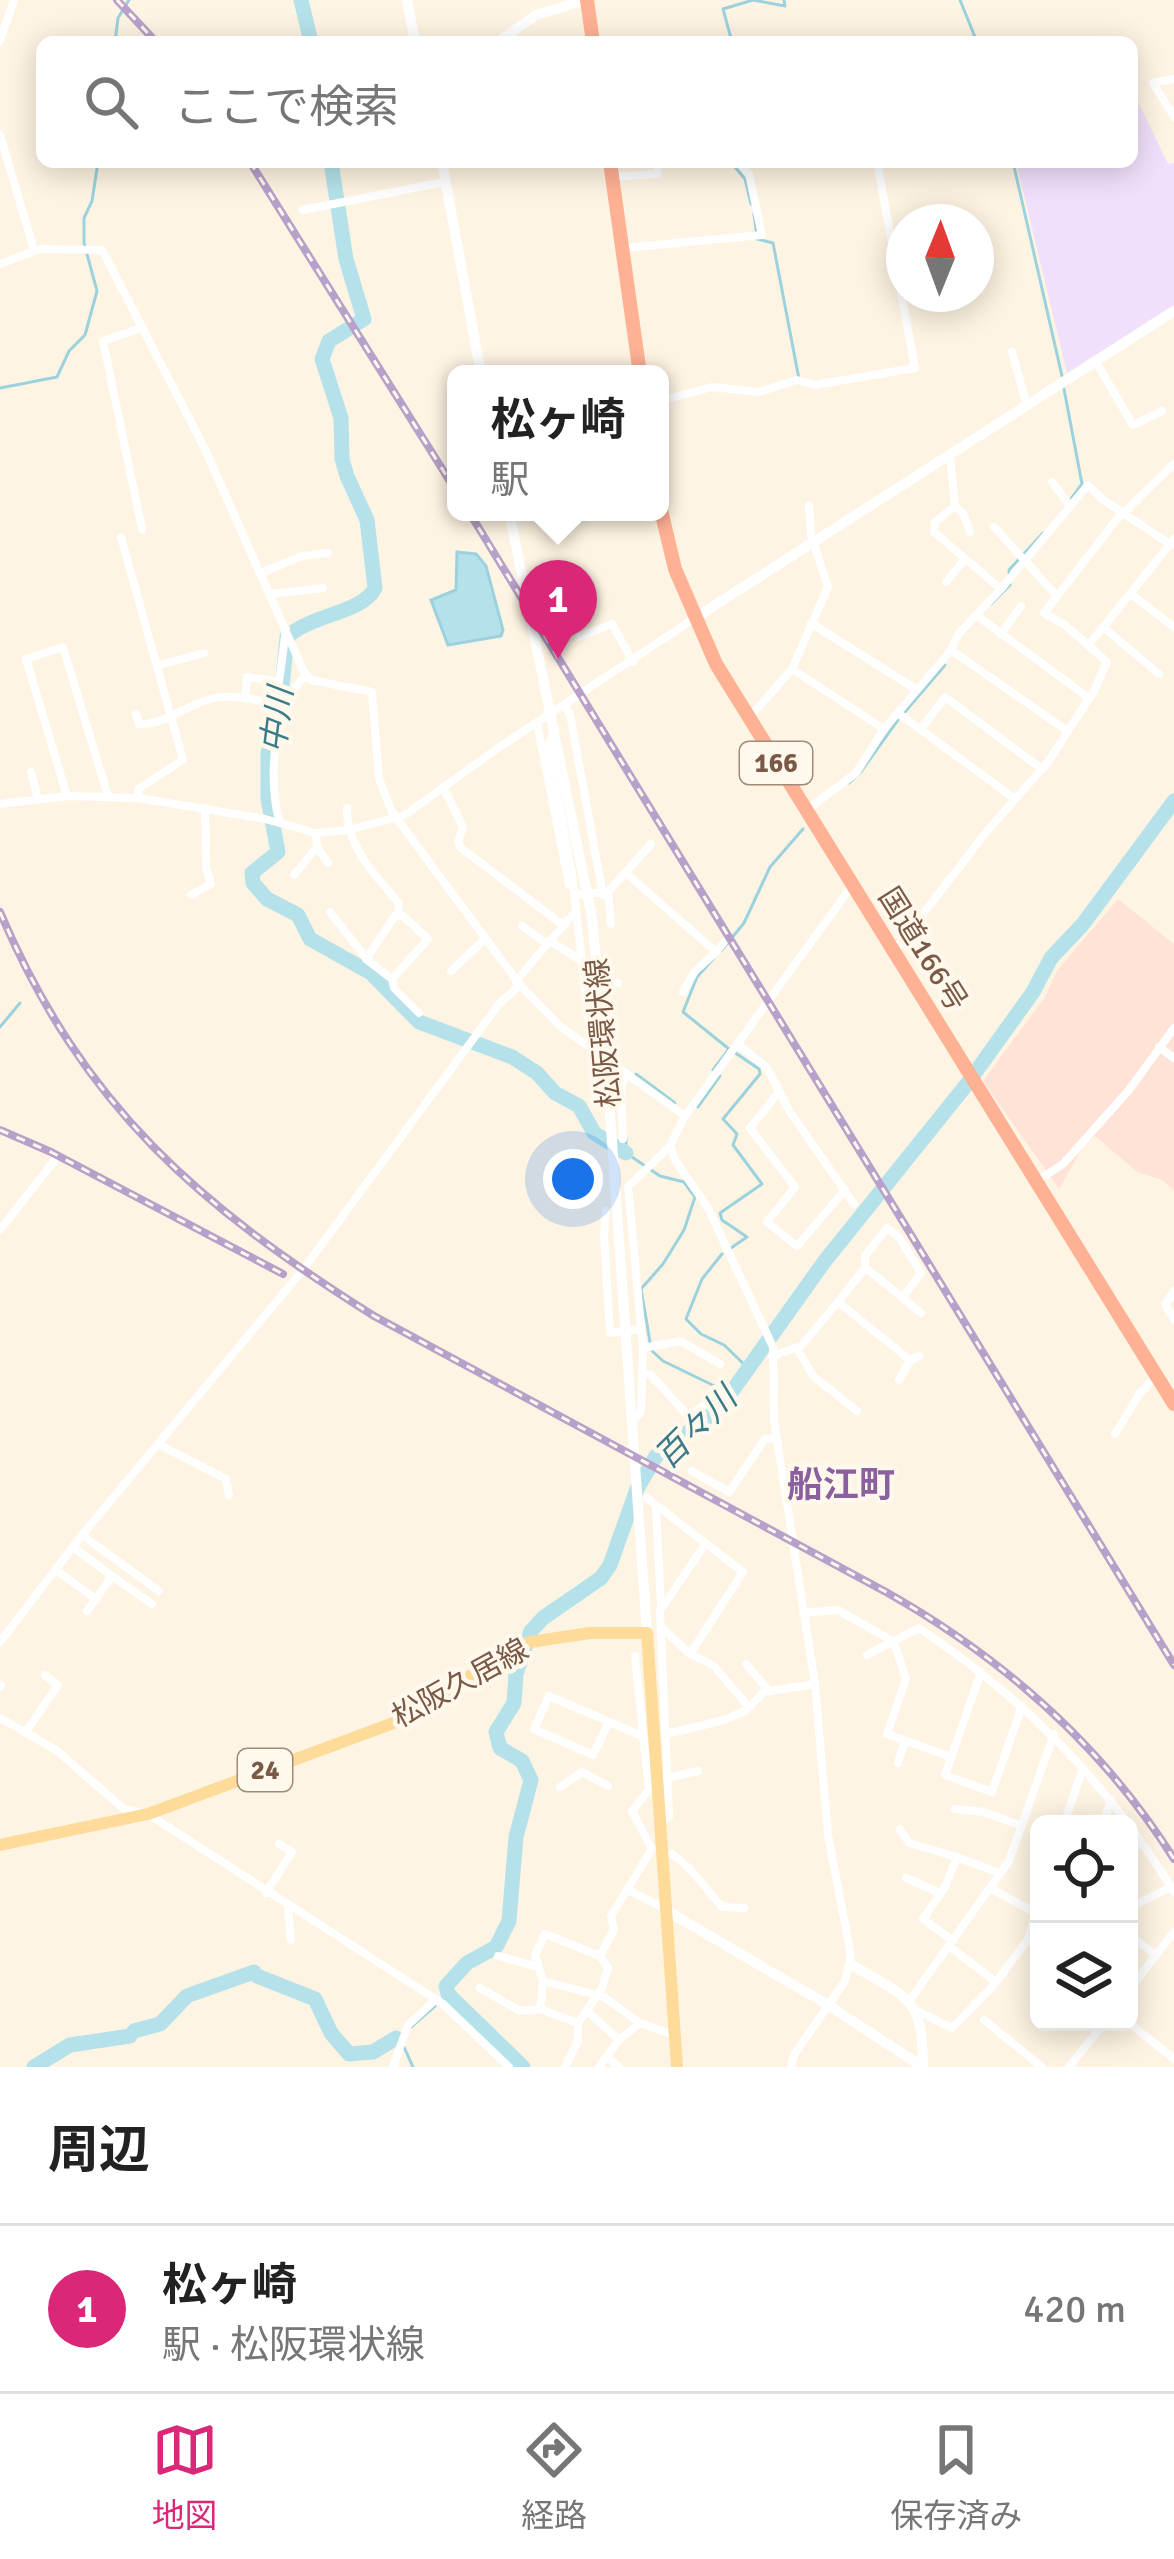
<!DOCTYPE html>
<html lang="ja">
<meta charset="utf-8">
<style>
:root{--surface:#fff;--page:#f2f2f2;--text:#222;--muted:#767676;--line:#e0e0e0;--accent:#db2777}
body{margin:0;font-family:Signika,"Noto Sans JP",sans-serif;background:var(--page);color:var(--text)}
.controls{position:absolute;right:36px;bottom:36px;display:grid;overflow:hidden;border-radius:18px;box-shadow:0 6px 30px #0003}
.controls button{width:108px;height:108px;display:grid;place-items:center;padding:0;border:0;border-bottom:3px solid var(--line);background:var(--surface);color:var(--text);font:60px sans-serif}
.compass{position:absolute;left:886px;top:204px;width:108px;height:108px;border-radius:50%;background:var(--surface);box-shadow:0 6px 30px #0003;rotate:1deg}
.you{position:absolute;left:573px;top:1179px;width:42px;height:42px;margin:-30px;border:9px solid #fff;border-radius:50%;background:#1a73e8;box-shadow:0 0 0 18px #1a73e833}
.badge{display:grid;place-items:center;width:78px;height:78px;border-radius:50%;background:var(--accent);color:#fff;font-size:39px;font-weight:700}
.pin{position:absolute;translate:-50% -99px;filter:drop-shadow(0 3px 6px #0008)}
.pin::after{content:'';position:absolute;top:63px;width:42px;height:36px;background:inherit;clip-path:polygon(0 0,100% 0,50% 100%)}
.popup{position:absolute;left:447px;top:365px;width:222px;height:156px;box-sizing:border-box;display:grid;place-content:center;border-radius:18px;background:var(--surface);filter:drop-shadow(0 3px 9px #0005);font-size:39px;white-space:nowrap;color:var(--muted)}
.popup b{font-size:45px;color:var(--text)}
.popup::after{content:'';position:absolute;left:50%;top:100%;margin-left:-24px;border:24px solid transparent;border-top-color:var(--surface)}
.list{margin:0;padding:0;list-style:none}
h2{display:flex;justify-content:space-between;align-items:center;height:156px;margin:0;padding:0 48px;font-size:51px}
h2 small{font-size:39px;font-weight:400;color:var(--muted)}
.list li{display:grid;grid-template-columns:78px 1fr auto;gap:36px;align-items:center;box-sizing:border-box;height:168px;padding:0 48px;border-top:3px solid var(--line)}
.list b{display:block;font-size:45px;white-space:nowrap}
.list p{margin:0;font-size:39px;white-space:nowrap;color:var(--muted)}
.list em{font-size:39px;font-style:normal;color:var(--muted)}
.icon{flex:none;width:66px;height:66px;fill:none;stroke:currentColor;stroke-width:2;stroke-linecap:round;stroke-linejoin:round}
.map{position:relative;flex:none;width:1174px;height:2067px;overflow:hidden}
.search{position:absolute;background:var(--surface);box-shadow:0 6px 30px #0003;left:36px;right:36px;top:36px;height:132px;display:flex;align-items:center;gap:30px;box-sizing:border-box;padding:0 42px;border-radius:18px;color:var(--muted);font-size:45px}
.sheet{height:324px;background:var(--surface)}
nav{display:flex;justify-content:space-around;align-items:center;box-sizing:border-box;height:168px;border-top:3px solid var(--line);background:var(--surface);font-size:33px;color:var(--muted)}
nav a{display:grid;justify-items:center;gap:6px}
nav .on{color:var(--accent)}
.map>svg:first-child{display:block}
.commercial{fill:#ffe3d7}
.education{fill:#f1e0fb}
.water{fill:#b5e2ea;stroke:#9bd2dd;stroke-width:3}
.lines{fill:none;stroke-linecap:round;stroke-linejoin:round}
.stream{stroke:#9bd2dd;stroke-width:3}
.river{stroke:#b5e2ea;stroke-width:15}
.street{stroke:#fff;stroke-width:8}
.secondary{stroke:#fff;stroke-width:10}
.primary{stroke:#ffdb9a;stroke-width:12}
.highway{stroke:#ffb194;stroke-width:14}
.rail-casing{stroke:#b7a0c9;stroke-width:8}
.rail{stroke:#fff8ec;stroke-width:3;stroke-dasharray:9;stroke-linecap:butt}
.labels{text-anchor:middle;stroke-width:9;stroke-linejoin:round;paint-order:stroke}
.shield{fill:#fff8ec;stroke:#a28978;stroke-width:3}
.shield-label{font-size:27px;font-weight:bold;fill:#7a5946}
.street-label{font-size:30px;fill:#7a5946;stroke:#fff8ec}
.water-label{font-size:33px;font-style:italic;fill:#3b7a88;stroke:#fff8ec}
.quarter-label{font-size:36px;font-weight:bold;fill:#8a619e;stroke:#fff8ec}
</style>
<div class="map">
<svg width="1174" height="2067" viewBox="0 0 1174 2067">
<rect width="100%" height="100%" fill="#fef4e3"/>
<!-- commercial -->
<polygon class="commercial" points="1118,899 1174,944 1174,1190 1162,1180 1137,1172 1095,1136 1084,1145 1059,1189 983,1081 1045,997 1057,971"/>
<!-- education -->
<polygon class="education" points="1132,89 1168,164 1174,163 1174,305 1067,373 1016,162 1132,162"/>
<!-- water -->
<polygon class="water" points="457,552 476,554 486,566 503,630 501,636 448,645 431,600 456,590"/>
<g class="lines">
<!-- stream -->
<g class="stream">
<polyline points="960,0 977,42"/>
<polyline points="115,42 118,18 129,0"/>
<polyline points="732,42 723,9 753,0 785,6 784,0"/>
<polyline points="731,162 745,179 751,204"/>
<polyline points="1013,162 1062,376"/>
<polyline points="754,213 757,239 773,243 799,379"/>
<polyline points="0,388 57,377 69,351 85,335 97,291 84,243 84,218 92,201 98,162"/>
<polyline points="1064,389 1082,484 1068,503"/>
<polyline points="991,604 1010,585 1009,570 1043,533"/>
<polyline points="904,713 945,665"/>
<polyline points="849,783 860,773 898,720"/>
<polyline points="721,951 744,923 770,867 803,829"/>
<polyline points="0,1027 20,1003"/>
<polyline points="713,1070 729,1049 683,1012 697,977 714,958"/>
<polyline points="636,1074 675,1103"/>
<polyline points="698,1107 720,1076"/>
<polyline points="626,1138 626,1153 660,1176 684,1182 695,1197 684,1230 663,1264 641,1289 650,1342"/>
<polyline points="731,1248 747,1237 722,1220 720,1213 762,1184 733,1145 737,1134 723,1119 760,1074 759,1069 734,1052"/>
<polyline points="722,1254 702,1279 686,1319 701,1334 724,1345 748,1368"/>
<polyline points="652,1351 663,1361 729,1393"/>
<polyline points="411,2027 435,2006"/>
<polyline points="404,2047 413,2067"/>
</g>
<!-- river -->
<g class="river">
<polyline points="301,0 311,42"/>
<path d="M331,162l15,97 18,60 -35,22 -7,18 19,59 1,41 5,17 20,44 8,68c-12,25 -63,26 -88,49l-8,80 -11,36v46l10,53 -26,21 1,10 14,16 31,16 12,24 61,34 48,49 93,35 25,16 18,20 24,13 15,27 32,20"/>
<polyline points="257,1976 315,1999 331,2033 349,2054 373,2052 396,2038"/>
<polyline points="192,1994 254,1972"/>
<polyline points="134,2031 160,2024 187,1996"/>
<polyline points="34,2067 70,2045 130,2036"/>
<polyline points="523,2067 448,1994 446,1986 467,1963 496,1947 509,1921 516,1837 531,1780 522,1761 500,1748 496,1732 514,1703 516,1674 531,1631 543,1618 601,1578 610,1565 637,1489 656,1456 720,1408 824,1262 967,1084 1033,992 1051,958 1083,924 1174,801"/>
</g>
<!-- street -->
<g class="street">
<polyline points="0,41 14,0"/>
<polyline points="1174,79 1153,83 1174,117"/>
<polyline points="0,135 34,250"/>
<polyline points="614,177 657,174 659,162"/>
<polyline points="303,210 444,182"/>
<polyline points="624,248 762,235 749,174 738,162"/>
<polyline points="0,264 40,249 102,250 204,447 304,672 311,680 372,692 379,779 392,812 520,985 560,1026 685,1116"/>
<polyline points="141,328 103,341 142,529"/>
<polyline points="1012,352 1027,406"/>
<polyline points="1096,362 1133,425 1162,411"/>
<polyline points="660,401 712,387 759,392 797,380 815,385 915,368 877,162"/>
<polyline points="950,456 955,506 935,522 934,532 1001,589 1088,485 1102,499 1171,545"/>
<polyline points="1052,482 1070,506"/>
<polyline points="955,506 964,515 970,532"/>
<polyline points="994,527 1057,596"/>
<polyline points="121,537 183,760 138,789 138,798"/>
<polyline points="261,573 302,556 328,553"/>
<polyline points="946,582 965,559"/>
<polyline points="271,594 323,588"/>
<polyline points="1131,594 1174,627"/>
<polyline points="976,615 1089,698"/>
<polyline points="811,623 917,690"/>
<polyline points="1103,627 1159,674"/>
<polyline points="1001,634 1021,606"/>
<polyline points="578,637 612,624 633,662"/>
<polyline points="1088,646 1174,539"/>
<polyline points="951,650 1066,730"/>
<polyline points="159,665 204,653"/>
<polyline points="792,669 884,729"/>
<polyline points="245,699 247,677 279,682 286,629"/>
<polyline points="564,705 570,714 603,895"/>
<polyline points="898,713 1015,799"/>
<path d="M136,714l3,10c26,1 46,-18 71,-25 23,-7 53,4 77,6"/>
<polyline points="750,717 792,669 828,587 811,535 809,505"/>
<polyline points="537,723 569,885"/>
<polyline points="555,729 548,745 572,873 591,1045"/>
<polyline points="921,729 945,697 1042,769"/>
<polyline points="31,772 38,799"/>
<polyline points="443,787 463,827 458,842 461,848 564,926"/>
<polyline points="67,796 26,659 63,647 108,796"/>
<polyline points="0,804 67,796 138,798 265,819 316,833 348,830 405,815 498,748 695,618"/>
<path d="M347,808c-1,37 28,68 52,95l-1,13"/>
<polyline points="807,810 856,773 884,729 951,650 959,633 1001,589"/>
<path d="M280,822c-13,-38 -7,-120 27,-147"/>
<polyline points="317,847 328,863"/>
<polyline points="626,873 716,952 695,971 683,992"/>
<polyline points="294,875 317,847 316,833"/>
<polyline points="608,892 611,924"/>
<polyline points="191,895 211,884 206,867 205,808"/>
<polyline points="574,895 608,892 651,844"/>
<polyline points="576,911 550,941 590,966"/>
<polyline points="330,912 366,958"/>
<polyline points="522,926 547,944"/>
<polyline points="894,951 988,830 1048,762 1094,691 1107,662 1065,625 1044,613 1117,519 1174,464"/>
<polyline points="716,952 724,942"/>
<polyline points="451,971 484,940"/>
<polyline points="392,979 366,959 395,916 403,916 428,939 392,979 394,988 419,1013"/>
<polyline points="516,981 550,941"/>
<polyline points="611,983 618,983"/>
<polyline points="739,1045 767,1068 790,1112 854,1204"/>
<polyline points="1159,1047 1174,1058"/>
<polyline points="779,1092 750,1128 795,1187 767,1222 797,1246 845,1190"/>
<polyline points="623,1139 621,1090 626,1073"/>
<polyline points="1037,1181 1063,1164 1129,1090 1174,1028"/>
<polyline points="606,1211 604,1236 610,1333 641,1329"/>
<polyline points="0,1230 54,1161"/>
<polyline points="866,1268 921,1313"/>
<polyline points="1174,1291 1165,1305 1174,1319"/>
<polyline points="903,1297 921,1273 899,1237 887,1228 865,1256 865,1268 838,1302 910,1360"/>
<polyline points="643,1348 681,1341 720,1364"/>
<polyline points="797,1348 813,1376 857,1411"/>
<polyline points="772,1356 801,1346 838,1302"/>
<polyline points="642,1373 651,1375 688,1416 713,1400"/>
<polyline points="899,1380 910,1360 919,1356"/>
<polyline points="634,1420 641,1412 643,1348 628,1187 670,1146"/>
<polyline points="1115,1434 1140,1393 1155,1377"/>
<polyline points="158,1444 226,1479 229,1495"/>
<polyline points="692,1471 729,1492 765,1439 777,1438"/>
<polyline points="647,1498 743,1572 690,1654 661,1627"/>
<polyline points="656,1507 661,1606"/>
<polyline points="82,1535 159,1591"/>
<polyline points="73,1547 112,1576 96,1599"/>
<polyline points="56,1570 96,1599 87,1611"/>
<polyline points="112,1576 152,1604"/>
<polyline points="803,1613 838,1610 894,1642 906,1679 887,1734 951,1757"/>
<polyline points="0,1642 82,1535 302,1271 499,1004 520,985"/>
<polyline points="690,1654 713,1665 749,1707"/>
<path d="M867,1655l52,-27c106,71 189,155 255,264"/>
<polyline points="746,1664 769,1691"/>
<polyline points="981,1672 945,1775 992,1792 1022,1706"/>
<polyline points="0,1687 1,1685"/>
<polyline points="0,1718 56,1750 124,1809 148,1814 443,2004 509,2067"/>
<polyline points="609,1722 593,1755 534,1729 549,1696 642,1736"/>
<polyline points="25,1733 58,1685 45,1675"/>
<polyline points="666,1734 724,1720 745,1711 764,1692 815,1684"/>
<polyline points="898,1763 905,1741"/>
<polyline points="667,1778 698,1771"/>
<polyline points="560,1787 582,1772 608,1786"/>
<polyline points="955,1809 984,1812 1022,1826"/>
<polyline points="661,1821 669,1817 660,1611 705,1544"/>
<polyline points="1064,1824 1083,1768"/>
<polyline points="1103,1824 1111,1800"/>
<polyline points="900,1829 909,1843 957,1857"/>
<polyline points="672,1854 689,1868 722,1907 744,1908"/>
<polyline points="1129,1866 1139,1838"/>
<polyline points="906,1878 940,1893"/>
<polyline points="990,1888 1036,1913"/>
<polyline points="628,1890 664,1908"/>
<polyline points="266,1893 292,1852 279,1844"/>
<polyline points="1129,1908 1171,1887"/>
<polyline points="288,1909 291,1940"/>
<polyline points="1129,1935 1156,1955"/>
<polyline points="953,1941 923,1919 945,1887 957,1857 999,1873"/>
<polyline points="950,1947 996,1982"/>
<polyline points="498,1956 538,1967"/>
<polyline points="600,1956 614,1930 611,1916 652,1849 632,1811 649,1790 635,1656"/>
<polyline points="543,1981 604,1997 640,2023 674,2035"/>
<polyline points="480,1988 520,2011 540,2009 578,2023"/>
<polyline points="1129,1990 1174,1932"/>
<polyline points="910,2000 1009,1861 1054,1734"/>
<polyline points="540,2009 543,1981 535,1955 545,1934 600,1956 608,1968 602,1988 578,2023 578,2041 565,2067"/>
<polyline points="587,2011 619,2040"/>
<polyline points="919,2012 952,2028 993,1986 1029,1938 1039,1899"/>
<polyline points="984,2020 1042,2067"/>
<polyline points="1128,2022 1174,2059"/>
<polyline points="607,2057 619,2067"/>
<polyline points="393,2067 408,2025 436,1999"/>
<polyline points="599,2067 619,2040 640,2023"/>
<polyline points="791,2067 794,2055 845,1981 851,1956 828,1835 815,1684 774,1420 773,1347 708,1208 675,1160 670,1146 685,1116 851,887"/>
<polyline points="1069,2067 1105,2022"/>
</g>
<!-- secondary -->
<g class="secondary">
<polyline points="407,0 415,42"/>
<polyline points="498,42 536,15 585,0"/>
<polyline points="442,162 481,374"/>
<polyline points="509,512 592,918 608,1086 647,1633"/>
<polyline points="695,618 1174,311"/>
<polyline points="667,1911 828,2005 923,2067"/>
<path d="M852,1965c56,33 71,32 71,102"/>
</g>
<!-- primary -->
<polyline class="primary" points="0,1845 148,1814 412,1716 496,1658 530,1642 590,1633 647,1633 677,2067"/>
<!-- highway -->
<g class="highway">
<polyline points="587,0 593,42"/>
<polyline points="610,162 640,374"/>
<polyline points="660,506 675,569 716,664 1174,1404"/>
</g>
<defs>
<g id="rail">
<polyline points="117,0 156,42"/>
<polyline points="250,162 456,491"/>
<polyline points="469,512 1174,1665"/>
<path d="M0,912c83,195 199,294 374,404l512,276c117,66 216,153 288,267"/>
<polyline points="0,1130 51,1152 283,1274"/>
</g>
</defs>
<!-- rail casing -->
<use href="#rail" class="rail-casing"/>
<!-- rail -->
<use href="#rail" class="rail"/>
</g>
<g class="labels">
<!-- shield labels -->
<g class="shield">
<rect x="740" y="742" width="72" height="42" rx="9"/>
<rect x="238" y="1749" width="54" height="42" rx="9"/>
</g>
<g class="shield-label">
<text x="776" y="772">166</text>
<text x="265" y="1779">24</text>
</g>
<!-- street labels -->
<g class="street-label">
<text transform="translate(923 949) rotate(58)" y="10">国道166号</text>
<text transform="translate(603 1033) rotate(-95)" y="10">松阪環状線</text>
<text transform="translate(460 1683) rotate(-29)" y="10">松阪久居線</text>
</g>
<!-- water labels -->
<g class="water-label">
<text transform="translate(276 720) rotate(-83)" y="12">中川</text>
<text transform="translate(695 1427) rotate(-45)" y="12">百々川</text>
</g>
<!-- quarter labels -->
<g class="quarter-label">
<text x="841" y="1497">船江町</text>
</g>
</g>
</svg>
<div class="controls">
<button><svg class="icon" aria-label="locate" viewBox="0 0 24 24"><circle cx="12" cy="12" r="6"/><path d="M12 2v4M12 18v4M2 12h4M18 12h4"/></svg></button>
<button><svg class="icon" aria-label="layers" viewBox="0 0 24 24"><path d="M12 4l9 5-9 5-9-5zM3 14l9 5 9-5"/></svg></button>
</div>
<svg class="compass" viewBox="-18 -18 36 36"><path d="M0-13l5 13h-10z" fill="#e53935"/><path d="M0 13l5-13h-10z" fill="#767676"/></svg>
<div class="you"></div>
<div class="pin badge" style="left:558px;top:659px">1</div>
<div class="popup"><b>松ヶ崎</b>駅</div>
<div class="search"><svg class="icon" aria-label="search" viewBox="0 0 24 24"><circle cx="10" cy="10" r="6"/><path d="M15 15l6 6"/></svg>ここで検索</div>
</div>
<section class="sheet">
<h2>周辺<small></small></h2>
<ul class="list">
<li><span class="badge">1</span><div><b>松ヶ崎</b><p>駅 · 松阪環状線</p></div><em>420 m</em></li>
</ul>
</section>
<nav>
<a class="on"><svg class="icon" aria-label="map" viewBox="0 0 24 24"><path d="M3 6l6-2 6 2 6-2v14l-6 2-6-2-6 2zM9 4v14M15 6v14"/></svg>地図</a>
<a><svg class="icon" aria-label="directions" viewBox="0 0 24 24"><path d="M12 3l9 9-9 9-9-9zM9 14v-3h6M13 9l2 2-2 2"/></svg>経路</a>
<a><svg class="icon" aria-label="saved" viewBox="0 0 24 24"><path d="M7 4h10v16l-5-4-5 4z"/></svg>保存済み</a>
</nav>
